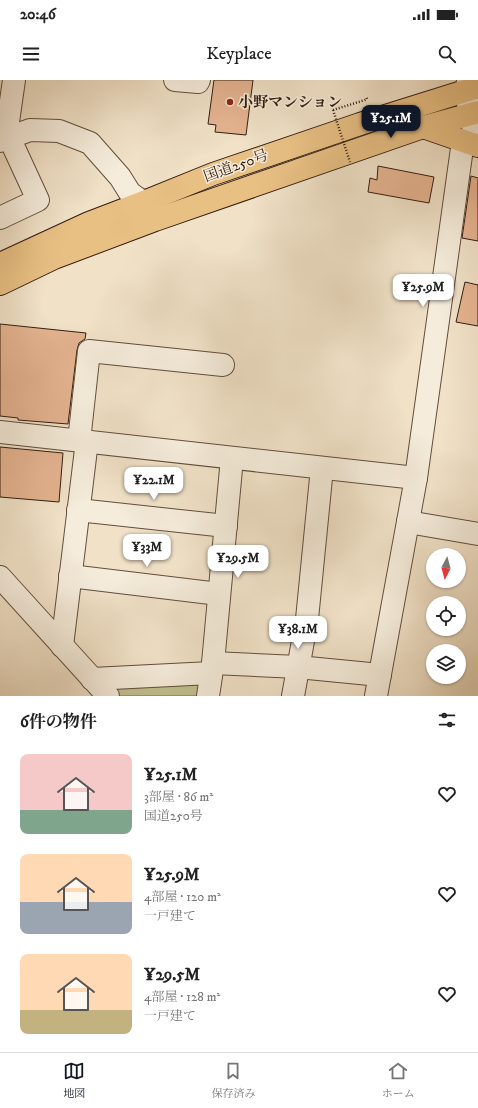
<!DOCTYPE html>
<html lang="ja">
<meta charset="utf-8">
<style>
:root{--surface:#fff;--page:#f6f6f6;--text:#222;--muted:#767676;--line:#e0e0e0;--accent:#111827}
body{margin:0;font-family:"IM FELL DW Pica","Noto Serif JP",serif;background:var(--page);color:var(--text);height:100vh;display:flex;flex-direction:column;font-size:15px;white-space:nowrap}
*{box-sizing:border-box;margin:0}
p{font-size:13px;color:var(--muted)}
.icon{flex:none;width:22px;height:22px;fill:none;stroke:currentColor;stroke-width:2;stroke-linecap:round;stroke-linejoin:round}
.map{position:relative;height:616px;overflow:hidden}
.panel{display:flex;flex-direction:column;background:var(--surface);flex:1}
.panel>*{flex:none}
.needle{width:26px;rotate:186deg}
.tools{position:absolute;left:426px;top:468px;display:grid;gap:8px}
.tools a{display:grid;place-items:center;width:40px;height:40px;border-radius:50%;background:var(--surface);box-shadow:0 1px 3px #0004;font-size:20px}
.price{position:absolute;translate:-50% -34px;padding:0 9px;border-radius:8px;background:#fff;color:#222;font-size:13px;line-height:26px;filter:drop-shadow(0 1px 2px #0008)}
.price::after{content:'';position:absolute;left:50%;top:24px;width:12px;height:9px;margin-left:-6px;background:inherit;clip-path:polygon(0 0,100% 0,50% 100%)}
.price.active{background:var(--accent);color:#fff}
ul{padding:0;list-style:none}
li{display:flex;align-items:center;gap:12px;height:100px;padding:0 20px}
li span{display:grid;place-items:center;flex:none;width:112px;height:80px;border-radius:8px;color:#555}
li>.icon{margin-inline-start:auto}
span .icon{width:48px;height:48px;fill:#fffc;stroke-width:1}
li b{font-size:17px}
h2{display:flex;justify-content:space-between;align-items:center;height:48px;padding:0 20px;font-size:17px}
.status{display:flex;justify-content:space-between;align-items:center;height:28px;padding:0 20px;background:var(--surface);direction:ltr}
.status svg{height:11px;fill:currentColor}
header{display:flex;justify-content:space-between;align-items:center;height:52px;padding:0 20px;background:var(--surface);font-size:18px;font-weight:600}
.dock{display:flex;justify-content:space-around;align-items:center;height:56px;border-top:1px solid var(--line);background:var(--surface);font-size:11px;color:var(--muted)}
.dock a{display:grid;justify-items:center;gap:2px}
.dock .active{color:var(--accent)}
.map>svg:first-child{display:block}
</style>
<div class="status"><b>20:46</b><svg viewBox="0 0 49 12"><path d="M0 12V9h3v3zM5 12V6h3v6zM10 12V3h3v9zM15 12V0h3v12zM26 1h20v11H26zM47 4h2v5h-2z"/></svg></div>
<header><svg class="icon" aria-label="menu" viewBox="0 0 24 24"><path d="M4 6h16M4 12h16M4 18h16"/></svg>Keyplace<svg class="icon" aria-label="search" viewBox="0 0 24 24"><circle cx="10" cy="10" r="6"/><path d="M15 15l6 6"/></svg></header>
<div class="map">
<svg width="478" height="616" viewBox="0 0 478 616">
<rect width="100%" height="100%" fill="#f0e1c7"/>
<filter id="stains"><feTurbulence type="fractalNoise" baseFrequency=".005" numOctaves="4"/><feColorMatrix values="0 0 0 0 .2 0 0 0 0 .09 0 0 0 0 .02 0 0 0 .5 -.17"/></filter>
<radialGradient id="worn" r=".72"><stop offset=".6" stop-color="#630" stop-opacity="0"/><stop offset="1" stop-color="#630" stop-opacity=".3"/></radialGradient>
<!-- green -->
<path fill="#c2c090" stroke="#7a6e50" d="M116 602 204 605 202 616H118L112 609Z"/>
<!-- building -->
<g fill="#e4b390" stroke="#331d11">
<path d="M214 0H253L246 55 215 52 216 45 208 44Z"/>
<path d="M378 86 434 97 429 123 368 112 370 98 377 100Z"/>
<path d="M471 96 478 98V161L462 158Z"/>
<path d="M465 202 478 205V246L456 242Z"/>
<path d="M0 244 86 253 85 259 79 263 77 270 68 344 18 340V338L0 336Z"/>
<path d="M0 367 63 373 59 422 0 417Z"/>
</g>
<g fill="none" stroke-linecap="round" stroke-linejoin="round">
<defs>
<g id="minor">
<path d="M175 0 198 2 199 0"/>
<path d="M468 0C466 18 469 42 478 57"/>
<path d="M0 61 30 50 59 51 90 63 120 97 130 113 137 118 144 122"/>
<path d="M0 138 38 120 9 57 8 42 14 0"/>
<path d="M0 352 416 398"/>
<path d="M79 361 89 271 223 285"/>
<path d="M78 430 226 446"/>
<path d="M408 442 478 454"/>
<path d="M70 496 219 514"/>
<path d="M0 497 108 616"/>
<path d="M62 566 87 361"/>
<path d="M213 583 298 587 380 595"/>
<path d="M92 599 211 593"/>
<path d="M208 616 213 583 232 378"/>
<path d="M293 616 307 539 322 388"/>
<path d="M376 616 416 398 463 61"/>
</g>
<path id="major" d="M413 44 423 47 478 66"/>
<g id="highway">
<path d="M0 184 89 143 144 122 213 94 360 44 478 7"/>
<path d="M0 204 54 178 155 140 423 47 478 32"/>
</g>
</defs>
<!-- minor casing -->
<use href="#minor" stroke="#624e3e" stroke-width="24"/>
<!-- major casing -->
<use href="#major" stroke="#331d11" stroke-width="24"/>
<!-- highway casing -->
<use href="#highway" stroke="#331d11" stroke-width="24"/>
<!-- path -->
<path stroke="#331d11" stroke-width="2.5" stroke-dasharray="1 2" stroke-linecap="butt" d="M333 30 365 20 367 19 366 16"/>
<!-- minor -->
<use href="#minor" stroke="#f5ecdb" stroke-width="22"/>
<!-- major -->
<use href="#major" stroke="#e8c084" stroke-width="22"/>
<!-- highway -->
<use href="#highway" stroke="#e8c084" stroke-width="22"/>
<!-- path-bridge -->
<path stroke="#331d11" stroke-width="2.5" stroke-dasharray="1 2" stroke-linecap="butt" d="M333 30 350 82"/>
</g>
<!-- markers -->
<circle fill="#8f2418" stroke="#f5ecdb" stroke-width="1.5" cx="230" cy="22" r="4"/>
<g text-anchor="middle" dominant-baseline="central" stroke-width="3" stroke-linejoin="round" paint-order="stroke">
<!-- poi labels -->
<g font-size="15" font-weight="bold" fill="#331d11" stroke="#f5ecdb" text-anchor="start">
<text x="238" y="22">小野マンション</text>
</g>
<!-- street labels -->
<g font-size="15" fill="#331d11" stroke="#f5ecdb">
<text transform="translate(236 86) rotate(-20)">国道250号</text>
</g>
</g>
<rect width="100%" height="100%" filter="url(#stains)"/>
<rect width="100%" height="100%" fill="url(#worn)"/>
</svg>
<div class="tools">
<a><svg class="needle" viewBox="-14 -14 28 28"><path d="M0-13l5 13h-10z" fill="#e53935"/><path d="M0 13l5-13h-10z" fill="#767676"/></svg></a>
<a><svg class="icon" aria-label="locate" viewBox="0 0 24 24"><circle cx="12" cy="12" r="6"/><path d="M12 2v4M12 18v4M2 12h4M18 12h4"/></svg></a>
<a><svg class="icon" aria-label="layers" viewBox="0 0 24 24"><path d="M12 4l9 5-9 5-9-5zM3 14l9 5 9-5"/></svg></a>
</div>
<b class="price active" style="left:391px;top:59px">¥25.1M</b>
<b class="price" style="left:423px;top:228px">¥25.9M</b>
<b class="price" style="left:154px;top:421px">¥22.1M</b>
<b class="price" style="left:147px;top:488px">¥33M</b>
<b class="price" style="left:238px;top:499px">¥29.5M</b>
<b class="price" style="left:298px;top:570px">¥38.1M</b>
</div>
<section class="panel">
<h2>6件の物件<svg class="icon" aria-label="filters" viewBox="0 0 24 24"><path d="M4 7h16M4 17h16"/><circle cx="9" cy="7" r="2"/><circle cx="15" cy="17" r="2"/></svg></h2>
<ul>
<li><span style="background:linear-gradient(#f6c9c9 70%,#7fa58c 0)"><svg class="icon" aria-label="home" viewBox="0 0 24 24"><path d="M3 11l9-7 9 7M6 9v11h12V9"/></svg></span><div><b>¥25.1M</b><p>3部屋 · 86 m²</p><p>国道250号</p></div><svg class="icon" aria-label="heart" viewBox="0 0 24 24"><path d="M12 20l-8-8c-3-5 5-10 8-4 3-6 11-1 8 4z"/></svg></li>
<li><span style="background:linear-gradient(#ffd9b3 60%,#9aa5b1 0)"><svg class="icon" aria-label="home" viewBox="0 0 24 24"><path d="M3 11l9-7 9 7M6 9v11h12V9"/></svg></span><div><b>¥25.9M</b><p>4部屋 · 120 m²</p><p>一戸建て</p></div><svg class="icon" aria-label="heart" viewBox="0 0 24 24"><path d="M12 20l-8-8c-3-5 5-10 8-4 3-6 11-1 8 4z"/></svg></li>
<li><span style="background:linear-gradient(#ffd9b3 70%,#c2b280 0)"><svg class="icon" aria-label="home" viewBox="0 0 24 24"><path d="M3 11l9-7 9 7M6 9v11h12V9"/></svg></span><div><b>¥29.5M</b><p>4部屋 · 128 m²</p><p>一戸建て</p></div><svg class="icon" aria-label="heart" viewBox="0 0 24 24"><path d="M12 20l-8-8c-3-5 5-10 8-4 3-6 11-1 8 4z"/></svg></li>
</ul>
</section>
<nav class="dock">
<a class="active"><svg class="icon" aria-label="map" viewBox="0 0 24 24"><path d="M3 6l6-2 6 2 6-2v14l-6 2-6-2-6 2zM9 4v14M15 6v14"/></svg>地図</a>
<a><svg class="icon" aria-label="saved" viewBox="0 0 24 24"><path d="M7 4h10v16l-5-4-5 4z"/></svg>保存済み</a>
<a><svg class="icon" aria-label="home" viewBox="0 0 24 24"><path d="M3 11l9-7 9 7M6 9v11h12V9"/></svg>ホーム</a>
</nav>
